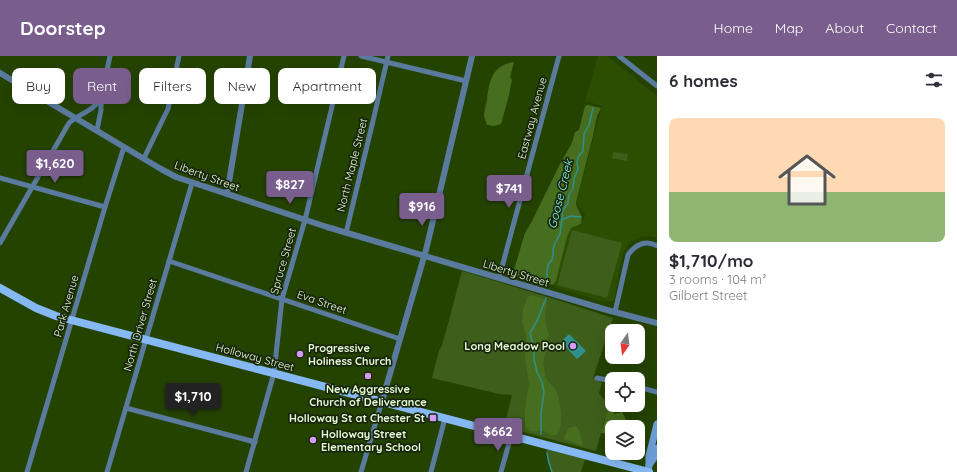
<!DOCTYPE html>
<meta charset="utf-8">
<style>
:root{--surface:#fff;--page:#f2f2f3;--text:#2b2b33;--muted:#7c7c81;--accent:#785d8d}
body{margin:0;font-family:Quicksand,sans-serif;background:var(--page);color:var(--text);height:100vh;display:flex;flex-direction:column;font-size:15px;white-space:nowrap}
*{box-sizing:border-box;margin:0}
p{font-size:13px;color:var(--muted)}
.icon{flex:none;width:22px;height:22px;fill:none;stroke:currentColor;stroke-width:2;stroke-linecap:round;stroke-linejoin:round}
.map{position:relative;flex:1;overflow:hidden}
.details{display:flex;flex-direction:column;background:var(--surface);width:300px}
.details>*{flex:none}
.hud{position:absolute;left:12px;top:12px;width:380px;height:36px;display:flex;gap:8px}
.needle{width:26px;rotate:194deg}
.controls{position:absolute;left:605px;top:268px;display:grid;gap:8px}
.controls a{display:grid;place-items:center;width:40px;height:40px;border-radius:8px;background:var(--surface);box-shadow:0 4px 16px #0002;font-size:20px}
.price{position:absolute;translate:-50% -34px;padding:0 9px;border-radius:4px;background:var(--accent);color:#fff;font-size:13px;line-height:26px;filter:drop-shadow(0 1px 2px #0008)}
.price::after{content:'';position:absolute;left:50%;top:24px;width:12px;height:9px;margin-left:-6px;background:inherit;clip-path:polygon(0 0,100% 0,50% 100%)}
.price.current{background:#222;color:#fff}
ul{padding:0;list-style:none}
li{display:grid;align-content:center;gap:8px;height:212px;padding:0 12px}
li span{display:grid;place-items:center;height:124px;border-radius:8px;color:#555}
li>.icon{margin-inline-start:auto}
span .icon{width:72px;height:72px;fill:#fffc;stroke-width:1}
li b{font-size:17px}
h2{display:flex;justify-content:space-between;align-items:center;height:48px;padding:0 12px;font-size:17px}
.tag{padding:0 14px;border-radius:8px;background:var(--surface);box-shadow:0 4px 16px #0002;font-size:14px;line-height:36px}
.tag.current{background:var(--accent);color:#fff}
header{display:flex;align-items:center;gap:24px;box-sizing:border-box;height:56px;padding:0 20px;background:var(--accent);color:#fff}
header strong{font-size:19px}
nav{display:flex;gap:22px;margin-inline-start:auto;font-size:14px}
main{display:flex;flex:1;min-height:0}
.map>svg:first-child{display:block}
</style>
<header>
<strong>Doorstep</strong>
<nav><a>Home</a><a>Map</a><a>About</a><a>Contact</a></nav>
</header>
<main>
<div class="map">
<svg width="657" height="416" viewBox="0 0 657 416">
<rect width="100%" height="100%" fill="#254300"/>
<!-- built -->
<path fill="#2c4e00" d="M598 0H607L657 40V183L654 181 644 180 636 183 629 187 625 193 622 199 614 245 604 246 554 231 569 173 577 170 581 171 585 158 576 147 602 50 585 45Z"/>
<!-- green -->
<g fill="#3e5f1b">
<path d="M613 96 628 98 627 105 612 102Z"/>
<path d="M572 174 622 187 607 242 557 229Z"/>
<path d="M462 215 554 243 613 262 593 322 602 327 599 337 623 369 605 362 596 395 504 371 512 339 499 338 432 322 436 306 439 295 442 289 448 268Z"/>
<path d="M546 393 585 403 581 416H552L549 407Z"/>
</g>
<!-- forest -->
<g fill="#476e1e">
<path d="M514 6 510 21 512 24 508 43 501 68 494 70 487 69C486 66 485 63 484 60 484 55 486 49 487 44 489 26 492 9 514 6Z"/>
<path d="M588 49 601 52 597 60 592 84 576 146C576 155 584 157 581 168L571 172 567 181 556 225 553 229 518 220 513 217 525 177 532 165 560 108 572 87 575 76 579 74 585 50Z"/>
<path d="M531 239 542 242 547 245C545 259 544 265 549 278 546 285 547 287 546 293 546 296 545 299 544 302 543 307 544 313 545 317 546 327 553 328 556 335 560 341 565 376 556 379 551 381 546 375 542 374 540 374 538 375 536 375 532 376 528 374 525 371V355L527 338 529 328 525 301 526 278 522 266 523 253 527 242Z"/>
<path d="M608 354 615 358 622 356 630 371H612V380L609 378 601 377Z"/>
<path d="M576 370 579 374 583 390 564 383 565 379 569 372Z"/>
</g>
<!-- water -->
<path fill="#30908d" d="M569 278 586 295 577 303 561 286Z"/>
<g fill="none" stroke-linecap="round" stroke-linejoin="round">
<!-- stream -->
<g stroke="#30908d" stroke-width="1.5">
<path d="M562 164 570 160 581 161"/>
<path d="M547 229V214L549 207 552 204 553 199V193L555 187 560 178 563 154 568 147 569 139 573 132 574 123 578 113 577 107 578 101 583 95 584 78 589 69 593 52"/>
<path d="M541 378V357L544 336 542 326 537 316 534 303V293L530 277 537 265 546 242"/>
<path d="M547 397 549 407 552 416"/>
</g>
<!-- minor -->
<g stroke="#5b7b9e" stroke-width="5">
<path d="M361 0 466 25"/>
<path d="M619 0 657 30"/>
<path d="M97 74 101 54V42L110 0"/>
<path d="M144 102 164 61 168 53 179 0"/>
<path d="M0 122 105 151"/>
<path d="M346 177 373 65 388 0"/>
<path d="M0 187 69 67C79 58 95 54 101 42"/>
<path d="M169 205 400 283"/>
<path d="M499 222 559 0"/>
<path d="M615 256 628 199C635 189 646 183 657 190"/>
<path d="M597 322 612 325"/>
<path d="M638 331 657 336"/>
<path d="M126 352 255 386"/>
<path d="M27 416 105 151 124 91"/>
<path d="M107 416 192 127"/>
<path d="M246 416 274 317 282 243 305 164 344 0"/>
<path d="M361 416 382 345"/>
<path d="M431 416 445 362"/>
<path d="M501 416 511 380"/>
</g>
<!-- tertiary -->
<g stroke="#5b7b9e" stroke-width="6">
<path d="M0 17 161 113 176 121 327 171 607 254 657 267"/>
<path d="M227 138 250 0"/>
<path d="M382 345 426 194 472 0"/>
</g>
<!-- secondary -->
<g stroke="#6c9ed7" stroke-width="7">
<path d="M649 409 654 402 657 392"/>
<path d="M647 416 649 410V400L657 368"/>
</g>
<!-- primary -->
<path stroke="#86b9f3" stroke-width="8" d="M0 232 36 252 56 260 649 416"/>
</g>
<!-- markers -->
<g fill="#d69bfa" stroke="#17250b" stroke-width="1.5">
<circle cx="573" cy="290" r="4"/>
<circle cx="300" cy="298" r="4"/>
<circle cx="368" cy="320" r="4"/>
<rect x="429" y="358" width="8" height="8" rx="2"/>
<circle cx="313" cy="384" r="4"/>
</g>
<g text-anchor="middle" dominant-baseline="central" stroke-width="3.5" stroke-linejoin="round" paint-order="stroke">
<!-- street labels -->
<g font-size="11" fill="#e6fad8" stroke="#17250b">
<text transform="translate(532 62) rotate(-75)">Eastway Avenue</text>
<text transform="translate(352 109) rotate(-76)">North Maple Street</text>
<text transform="translate(207 120) rotate(20)">Liberty Street</text>
<text transform="translate(283 205) rotate(-74)">Spruce Street</text>
<text transform="translate(516 217) rotate(17)">Liberty Street</text>
<text transform="translate(322 246) rotate(19)">Eva Street</text>
<text transform="translate(66 250) rotate(-74)">Park Avenue</text>
<text transform="translate(140 269) rotate(-74)">North Driver Street</text>
<text transform="translate(255 301) rotate(15)">Holloway Street</text>
</g>
<!-- poi labels -->
<g font-size="11" font-weight="bold" fill="#e6fad8" stroke="#17250b" text-anchor="end">
<text x="565" y="290">Long Meadow Pool</text>
<text x="308" y="292" text-anchor="start">Progressive<tspan x="308" dy="13">Holiness Church</tspan></text>
<text x="368" y="333" text-anchor="middle">New Aggressive<tspan x="368" dy="13">Church of Deliverance</tspan></text>
<text x="425" y="362">Holloway St at Chester St</text>
<text x="321" y="378" text-anchor="start">Holloway Street<tspan x="321" dy="13">Elementary School</tspan></text>
</g>
<!-- water labels -->
<g font-size="12" font-style="italic" fill="#85f9f4" stroke="#17250b">
<text transform="translate(560 138) rotate(-76)">Goose Creek</text>
</g>
</g>
</svg>
<div class="controls">
<a><svg class="needle" viewBox="-14 -14 28 28"><path d="M0-13l5 13h-10z" fill="#e53935"/><path d="M0 13l5-13h-10z" fill="#7c7c81"/></svg></a>
<a><svg class="icon" aria-label="locate" viewBox="0 0 24 24"><circle cx="12" cy="12" r="6"/><path d="M12 2v4M12 18v4M2 12h4M18 12h4"/></svg></a>
<a><svg class="icon" aria-label="layers" viewBox="0 0 24 24"><path d="M12 4l9 5-9 5-9-5zM3 14l9 5 9-5"/></svg></a>
</div>
<b class="price" style="left:55px;top:128px">$1,620</b>
<b class="price" style="left:290px;top:149px">$827</b>
<b class="price" style="left:509px;top:153px">$741</b>
<b class="price" style="left:422px;top:171px">$916</b>
<b class="price current" style="left:193px;top:361px">$1,710</b>
<b class="price" style="left:498px;top:396px">$662</b>
<div class="hud">
<a class="tag">Buy</a>
<a class="tag current">Rent</a>
<a class="tag">Filters</a>
<a class="tag">New</a>
<a class="tag">Apartment</a>
</div>
</div>
<section class="details">
<h2>6 homes<svg class="icon" aria-label="filters" viewBox="0 0 24 24"><path d="M4 7h16M4 17h16"/><circle cx="9" cy="7" r="2"/><circle cx="15" cy="17" r="2"/></svg></h2>
<ul>
<li><span style="background:linear-gradient(#ffd9b3 60%,#8fb573 0)"><svg class="icon" aria-label="home" viewBox="0 0 24 24"><path d="M3 11l9-7 9 7M6 9v11h12V9"/></svg></span><div><b>$1,710/mo</b><p>3 rooms · 104 m²</p><p>Gilbert Street</p></div></li>
</ul>
</section>
</main>
